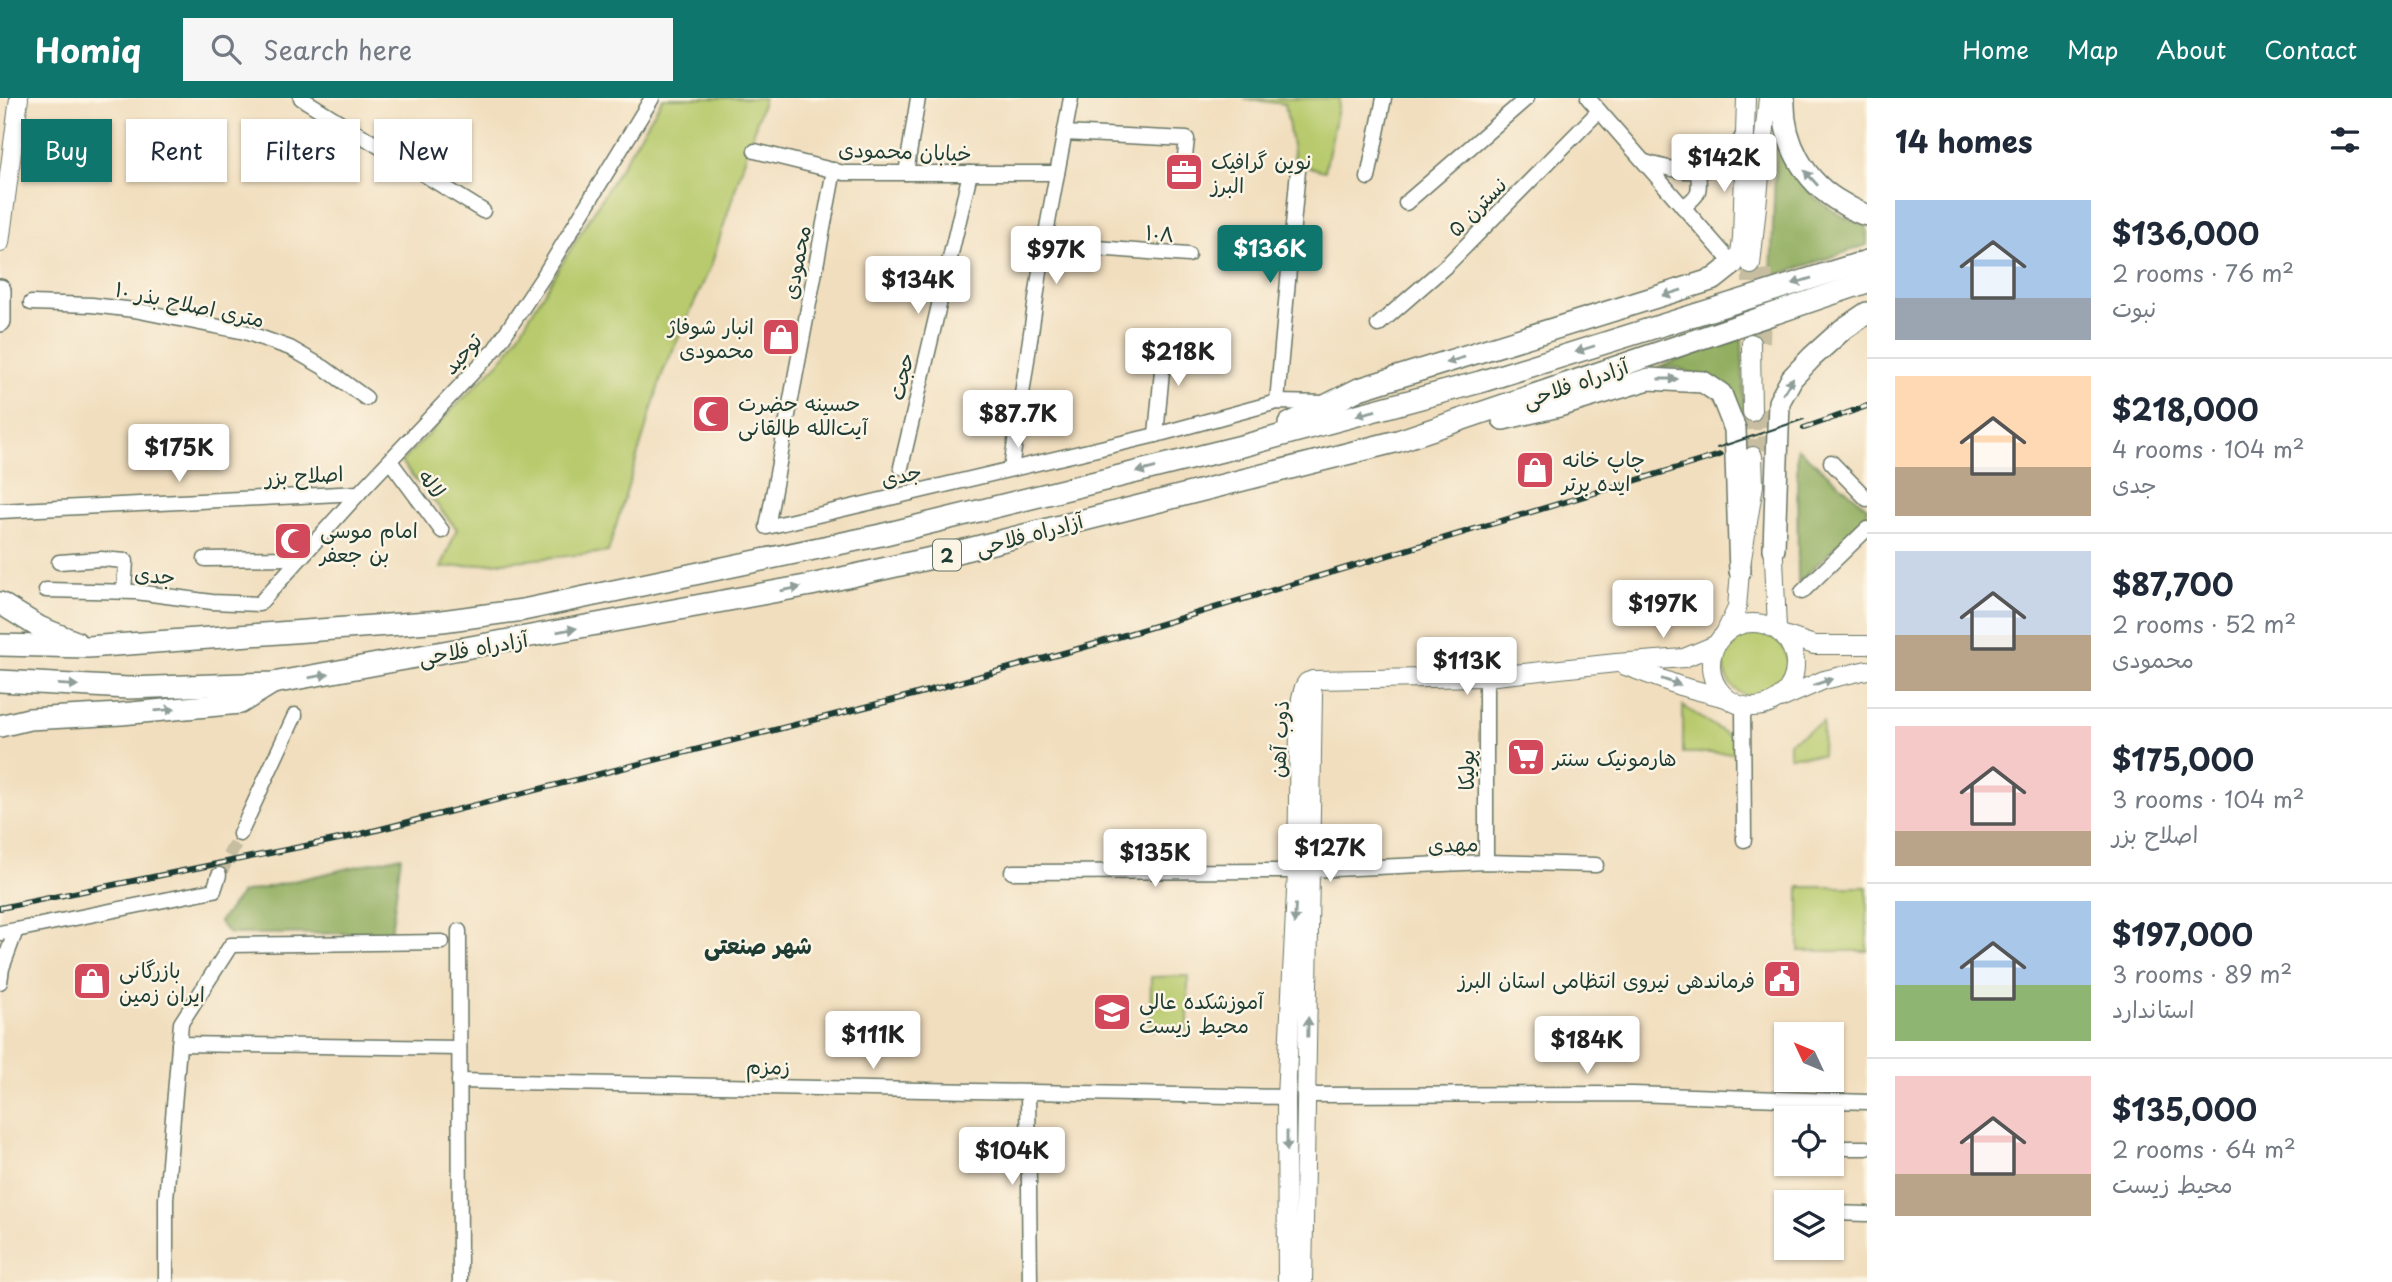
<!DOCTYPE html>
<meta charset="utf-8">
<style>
:root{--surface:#fff;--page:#f6f6f7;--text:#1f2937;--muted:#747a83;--line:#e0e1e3;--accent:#0f766e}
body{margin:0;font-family:"Playpen Sans","Playpen Sans Arabic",sans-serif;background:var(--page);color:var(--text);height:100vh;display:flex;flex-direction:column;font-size:26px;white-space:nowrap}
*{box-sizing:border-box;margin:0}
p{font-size:23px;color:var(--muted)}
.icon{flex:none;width:38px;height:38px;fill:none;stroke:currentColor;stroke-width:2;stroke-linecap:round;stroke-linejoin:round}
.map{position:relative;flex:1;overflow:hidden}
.panel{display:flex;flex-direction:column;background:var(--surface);width:525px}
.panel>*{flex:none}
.hud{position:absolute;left:21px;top:21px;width:665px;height:63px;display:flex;gap:14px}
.needle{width:46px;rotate:314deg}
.tools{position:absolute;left:1774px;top:924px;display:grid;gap:14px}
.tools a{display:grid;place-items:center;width:70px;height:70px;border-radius:0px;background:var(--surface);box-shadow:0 2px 5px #0004;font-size:35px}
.price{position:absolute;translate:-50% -60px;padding:0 16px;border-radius:7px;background:#fff;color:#222;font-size:23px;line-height:46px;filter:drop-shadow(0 2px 4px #0008)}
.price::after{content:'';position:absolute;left:50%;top:42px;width:21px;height:16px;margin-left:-10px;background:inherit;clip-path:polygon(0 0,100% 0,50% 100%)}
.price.current{background:var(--accent);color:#fff}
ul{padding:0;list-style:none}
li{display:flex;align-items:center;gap:21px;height:175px;padding:0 28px}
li+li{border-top:2px solid var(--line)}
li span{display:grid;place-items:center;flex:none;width:196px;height:140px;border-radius:0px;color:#555}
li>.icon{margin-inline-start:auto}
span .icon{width:84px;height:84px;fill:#fffc;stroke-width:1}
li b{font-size:30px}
h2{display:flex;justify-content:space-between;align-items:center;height:84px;padding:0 28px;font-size:30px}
.pill{padding:0 24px;border-radius:0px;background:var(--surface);box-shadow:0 2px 5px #0004;font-size:24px;line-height:63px}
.pill.current{background:var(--accent);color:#fff}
header{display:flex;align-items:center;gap:42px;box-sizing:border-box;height:98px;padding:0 35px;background:var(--accent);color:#fff}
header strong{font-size:33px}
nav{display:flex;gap:38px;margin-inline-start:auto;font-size:24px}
.search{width:490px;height:63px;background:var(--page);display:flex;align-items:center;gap:18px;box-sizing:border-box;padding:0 24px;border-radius:0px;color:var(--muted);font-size:26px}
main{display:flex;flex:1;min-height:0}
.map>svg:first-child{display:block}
</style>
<header>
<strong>Homiq</strong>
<div class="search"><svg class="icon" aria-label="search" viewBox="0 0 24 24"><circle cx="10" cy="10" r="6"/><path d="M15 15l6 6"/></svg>Search here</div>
<nav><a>Home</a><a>Map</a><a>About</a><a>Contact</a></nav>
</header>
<main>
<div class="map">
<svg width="1867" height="1184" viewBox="0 0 1867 1184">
<rect width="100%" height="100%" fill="#fcf5e5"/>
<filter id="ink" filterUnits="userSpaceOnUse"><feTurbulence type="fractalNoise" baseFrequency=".0143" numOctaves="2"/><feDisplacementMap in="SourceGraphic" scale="14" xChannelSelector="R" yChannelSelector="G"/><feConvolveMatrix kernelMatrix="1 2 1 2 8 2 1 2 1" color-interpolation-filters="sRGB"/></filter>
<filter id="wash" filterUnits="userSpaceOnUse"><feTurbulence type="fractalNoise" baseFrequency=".00686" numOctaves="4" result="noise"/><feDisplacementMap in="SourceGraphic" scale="28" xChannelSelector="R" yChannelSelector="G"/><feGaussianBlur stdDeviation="1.57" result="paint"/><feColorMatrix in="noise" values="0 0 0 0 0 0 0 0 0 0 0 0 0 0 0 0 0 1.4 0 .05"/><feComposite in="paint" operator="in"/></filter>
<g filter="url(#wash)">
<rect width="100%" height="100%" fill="#f1debe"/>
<!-- green -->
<g fill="#b8ca6d" stroke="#6c8450" stroke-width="2">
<path d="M663 0H764L711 168 663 274 608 454 441 470 457 431 401 364 506 257Z"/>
<path d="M1340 0 1325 73 1295 66 1285 6 1244 1Z"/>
<circle cx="1756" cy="567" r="32"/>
<path d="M1683 608 1734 641 1735 655H1683Z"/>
<path d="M1823 624 1822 657 1789 658V644Z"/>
<rect x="1799" y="789" width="68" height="64"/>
<path d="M1188 878V932H1150L1151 879Z"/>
</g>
<!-- forest -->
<g fill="#92ae60" stroke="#58764a" stroke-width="2">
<path d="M1777 24C1786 44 1792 68 1803 86 1817 106 1844 121 1867 128V147L1771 179Z"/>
<path d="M1742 240 1744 322 1738 321 1691 275 1678 270 1658 269Z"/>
<path d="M1797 350 1867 409V418L1798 485Z"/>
<path d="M401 758 391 835 229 836 219 824 242 795Z"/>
</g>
</g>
<g filter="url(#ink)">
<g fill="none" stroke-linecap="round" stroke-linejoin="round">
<!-- minor-tunnel -->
<path stroke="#c7bea2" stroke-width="14" stroke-dasharray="14 7" stroke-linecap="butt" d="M219 777 240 736"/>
<!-- major-tunnel -->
<g stroke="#c7bea2" stroke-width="18" stroke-dasharray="18 9" stroke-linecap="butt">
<path d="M1751 167V209"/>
<path d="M1761 244 1764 167"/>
<path d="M1764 311 1768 352"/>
<path d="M1752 314 1753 358"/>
</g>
<defs>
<g id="minor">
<path d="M301 0 483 113"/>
<path d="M1588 0 1733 166"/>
<path d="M1064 35 1187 41 1184 67"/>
<path d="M755 53 844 75H1057"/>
<path d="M1645 64C1672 72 1708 82 1730 59 1736 53 1740 42 1744 35"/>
<path d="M834 72 767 429 1156 337 1277 304 1325 305"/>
<path d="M906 75 918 0"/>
<path d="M1368 80 1384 0"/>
<path d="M1406 105 1527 0"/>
<path d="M1683 109C1700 97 1700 94 1698 74"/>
<path d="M1044 146 1188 157"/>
<path d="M31 205 92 207 134 212 245 234 290 250 323 269 366 300"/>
<path d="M1378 227 1447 167 1599 13"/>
<path d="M1277 304 1298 72"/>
<path d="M1156 337 1165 240"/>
<path d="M390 363 442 433"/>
<path d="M1831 364 1867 401"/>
<path d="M901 369 970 75"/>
<path d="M1011 371 1044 146 1071 0"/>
<path d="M0 413 359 395"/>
<path d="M205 461 299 460"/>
<path d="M59 464 101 461 126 463 124 493"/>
<path d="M46 492 136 494 212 504 259 506 359 395 495 251 543 179 652 0"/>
<path d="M1802 494 1867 431"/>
<path d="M1743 608 1744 742"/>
<path d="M240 736 295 617"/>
<path d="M1486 764V579"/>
<path d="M1311 772 1486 764 1596 767"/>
<path d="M1012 774 1297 773"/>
<path d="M16 832 214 792 219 777"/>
<path d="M459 833 460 1184"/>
<path d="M0 835 16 832 2 870 0 884"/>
<path d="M179 946 459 950"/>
<path d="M459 983 1286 999"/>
<path d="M1028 994 1030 1184"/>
<path d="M1305 997 1633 996 1867 1004"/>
<path d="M1832 1050H1867"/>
<path d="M1832 1115 1867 1116"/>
<path d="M166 1184V1101L181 925 231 847 442 844"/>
</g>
<g id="major">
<path d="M0 145 19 0"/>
<path d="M1733 166 1740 155 1742 141 1746 0"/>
<path d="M1751 167 1768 0"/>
<path d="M1751 245 1752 314"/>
<path d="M1773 437 1777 531"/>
<circle cx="1753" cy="567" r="42"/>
<path d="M1725 535 1737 510 1740 473 1754 387 1753 358"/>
<path d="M1784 537 1814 547H1867"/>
<path d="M1623 567 1680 588 1726 600"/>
<path d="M1313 582 1486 579 1616 565 1684 560 1715 547"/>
<path d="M1780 601 1824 582 1867 572"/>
<path d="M1287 1184 1286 999 1297 773 1299 629 1301 600 1304 589 1307 584 1313 582"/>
<path d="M1303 1184 1313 596"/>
</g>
<g id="highway">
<path d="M1784 0C1782 43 1804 84 1842 105 1850 110 1858 115 1867 117"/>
<path d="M0 192V223"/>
<path d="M1503 321 1559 308 1649 281 1703 284 1721 296 1735 331 1740 473"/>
<path d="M1289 326 1359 291 1695 187 1714 181 1733 166"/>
<path d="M1774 451 1779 304 1792 280 1812 259 1842 232 1867 215"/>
<path d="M0 505 39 529 76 544"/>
<path d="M0 547 88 549 442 523 523 512 881 437 1246 347 1480 284 1867 163"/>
<path d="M0 583 128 590 273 585 811 487 945 457 1398 343 1867 184"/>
<path d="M0 628 29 621 121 616 240 605 271 586"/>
</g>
</defs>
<!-- minor casing -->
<use href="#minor" stroke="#687564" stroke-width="17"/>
<!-- major casing -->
<use href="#major" stroke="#687564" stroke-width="20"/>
<!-- highway casing -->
<use href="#highway" stroke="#687564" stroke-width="24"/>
<!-- minor -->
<use href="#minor" stroke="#fff" stroke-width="14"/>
<!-- major -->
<use href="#major" stroke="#fff" stroke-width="18"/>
<!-- highway -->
<use href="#highway" stroke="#fff" stroke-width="21"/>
<!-- tram -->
<path stroke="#1f3d34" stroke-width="2" d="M1717 350 1804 321"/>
<defs>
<g id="rail">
<path d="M1804 330 1867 308"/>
<path d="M0 810 349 739 913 597 1085 549 1720 357"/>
</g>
</defs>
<!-- rail casing -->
<use href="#rail" stroke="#1f3d34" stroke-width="6"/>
<!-- rail -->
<use href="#rail" stroke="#fcf5e5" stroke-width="3.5" stroke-dasharray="10" stroke-linecap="butt"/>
</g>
<!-- one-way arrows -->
<defs><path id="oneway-solid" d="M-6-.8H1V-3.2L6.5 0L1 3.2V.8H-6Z" transform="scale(1.75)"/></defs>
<g fill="#8f9e9a">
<use href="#oneway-solid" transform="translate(1811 80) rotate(-132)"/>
<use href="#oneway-solid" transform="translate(1802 183) rotate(163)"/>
<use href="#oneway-solid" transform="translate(1672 195) rotate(163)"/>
<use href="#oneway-solid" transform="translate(1585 251) rotate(162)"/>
<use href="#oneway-solid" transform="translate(1455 262) rotate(163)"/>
<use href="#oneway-solid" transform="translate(1668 281)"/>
<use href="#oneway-solid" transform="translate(1788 288) rotate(-58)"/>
<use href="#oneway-solid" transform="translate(1366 315) rotate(165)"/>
<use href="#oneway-solid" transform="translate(1146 372) rotate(166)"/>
<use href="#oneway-solid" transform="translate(791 491) rotate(-10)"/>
<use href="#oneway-solid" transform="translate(567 532) rotate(-10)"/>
<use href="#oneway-solid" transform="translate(319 578) rotate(-10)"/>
<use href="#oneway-solid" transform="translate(1671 584) rotate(19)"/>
<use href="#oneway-solid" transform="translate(1823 584) rotate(-19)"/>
<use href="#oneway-solid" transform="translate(68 587) rotate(3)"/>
<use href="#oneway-solid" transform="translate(165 612) rotate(-5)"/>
<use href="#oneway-solid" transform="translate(1295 816) rotate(93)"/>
<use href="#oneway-solid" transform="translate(1308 929) rotate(-89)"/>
<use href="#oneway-solid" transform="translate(1287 1043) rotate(90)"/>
</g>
</g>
<!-- icons -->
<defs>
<symbol id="office-square" viewBox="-11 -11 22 22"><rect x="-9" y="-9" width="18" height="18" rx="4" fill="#d1495b" stroke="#fcf5e5"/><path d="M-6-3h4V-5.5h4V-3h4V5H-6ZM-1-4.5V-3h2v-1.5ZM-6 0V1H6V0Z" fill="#fff"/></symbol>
<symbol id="shop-square" viewBox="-11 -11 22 22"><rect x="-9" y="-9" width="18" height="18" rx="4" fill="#d1495b" stroke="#fcf5e5"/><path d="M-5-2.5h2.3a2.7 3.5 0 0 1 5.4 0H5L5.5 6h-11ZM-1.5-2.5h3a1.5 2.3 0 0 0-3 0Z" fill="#fff"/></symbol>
<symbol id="mosque-square" viewBox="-11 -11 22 22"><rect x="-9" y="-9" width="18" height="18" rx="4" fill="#d1495b" stroke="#fcf5e5"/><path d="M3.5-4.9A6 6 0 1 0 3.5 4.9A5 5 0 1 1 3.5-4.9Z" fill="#fff"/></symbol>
<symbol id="supermarket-square" viewBox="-11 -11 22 22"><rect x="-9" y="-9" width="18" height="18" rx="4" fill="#d1495b" stroke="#fcf5e5"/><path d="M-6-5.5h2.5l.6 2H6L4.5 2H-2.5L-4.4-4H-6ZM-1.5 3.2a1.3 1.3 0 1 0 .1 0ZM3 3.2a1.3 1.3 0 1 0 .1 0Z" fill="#fff"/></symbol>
<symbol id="civic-square" viewBox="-11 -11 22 22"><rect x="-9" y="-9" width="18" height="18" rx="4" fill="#d1495b" stroke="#fcf5e5"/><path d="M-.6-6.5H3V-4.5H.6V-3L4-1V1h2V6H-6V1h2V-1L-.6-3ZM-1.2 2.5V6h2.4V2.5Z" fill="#fff"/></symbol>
<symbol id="university-square" viewBox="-11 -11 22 22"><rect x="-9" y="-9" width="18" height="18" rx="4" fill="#d1495b" stroke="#fcf5e5"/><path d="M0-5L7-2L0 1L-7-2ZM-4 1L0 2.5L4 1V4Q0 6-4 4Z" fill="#fff"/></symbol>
</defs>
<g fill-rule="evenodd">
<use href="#office-square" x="1162" y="52" width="44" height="44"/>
<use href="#shop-square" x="759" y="217" width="44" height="44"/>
<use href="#mosque-square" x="689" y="294" width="44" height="44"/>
<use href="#shop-square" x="1513" y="350" width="44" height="44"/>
<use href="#mosque-square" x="271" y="421" width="44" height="44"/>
<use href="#supermarket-square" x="1504" y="637" width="44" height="44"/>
<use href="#civic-square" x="1760" y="859" width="44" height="44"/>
<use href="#shop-square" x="70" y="861" width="44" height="44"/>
<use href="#university-square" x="1090" y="892" width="44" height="44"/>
</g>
<g text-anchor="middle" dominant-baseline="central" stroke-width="5" stroke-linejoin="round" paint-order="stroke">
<!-- shield labels -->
<rect fill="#fcf5e5" stroke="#617469" stroke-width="2" x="933" y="441.5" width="28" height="31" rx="5"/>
<g font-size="19" font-weight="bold" fill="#1f3d34">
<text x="947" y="457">2</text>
</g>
<!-- street labels -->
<g font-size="21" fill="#1f3d34" stroke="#fcf5e5">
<text transform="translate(905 52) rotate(2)">خیابان محمودی</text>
<text transform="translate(1476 108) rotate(-45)">نسترن ۵</text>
<text transform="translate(1160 134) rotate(5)">۱۰۸</text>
<text transform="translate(795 164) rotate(-79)">محمودی</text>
<text transform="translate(190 205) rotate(12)">۱۰ متری اصلاح بذر</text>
<text transform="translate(461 255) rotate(-48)">توحید</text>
<text transform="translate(900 278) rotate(-77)">حجت</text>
<text transform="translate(1575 284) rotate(-19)">آزادراه فلاحی</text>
<text transform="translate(304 376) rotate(-3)">اصلاح بزر</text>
<text transform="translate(901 376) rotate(-13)">جدی</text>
<text transform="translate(433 385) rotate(53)">لاله</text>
<text transform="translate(1029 435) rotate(-15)">آزادراه فلاحی</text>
<text transform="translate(155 476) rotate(6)">جدی</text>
<text transform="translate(473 549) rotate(-10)">آزادراه فلاحی</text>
<text transform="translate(1278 641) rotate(-87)">ذوب آهن</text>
<text transform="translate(1465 672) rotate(-90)">پولیکا</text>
<text transform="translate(1453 745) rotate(-2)">مهدی</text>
<text transform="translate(768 967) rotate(1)">زمزم</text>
</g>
<!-- poi labels -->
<g font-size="21" fill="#1f3d34" stroke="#fcf5e5" text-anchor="start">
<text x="1211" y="62">نوین گرافیک<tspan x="1211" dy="24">البرز</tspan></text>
<text x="754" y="227" text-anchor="end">انبار شوفاژ<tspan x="754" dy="24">محمودی</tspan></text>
<text x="738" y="304">حسینه حضرت<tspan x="738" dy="24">آیت‌الله طالقانی</tspan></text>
<text x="1562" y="360">چاپ خانه<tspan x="1562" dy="24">ایده برتر</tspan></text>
<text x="320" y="431">امام موسی<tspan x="320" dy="24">بن جعفر</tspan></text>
<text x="1553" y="659">هارمونیک سنتر</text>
<text x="119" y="871">بازرگانی<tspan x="119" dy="24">ایران زمین</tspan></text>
<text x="1755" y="881" text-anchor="end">فرماندهی نیروی انتظامی استان البرز</text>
<text x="1139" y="902">آموزشکده عالی<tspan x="1139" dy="24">محیط زیست</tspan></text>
</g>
<!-- neighbourhood labels -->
<g font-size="23" font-weight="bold" fill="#1f3d34" stroke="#fcf5e5">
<text x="758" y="846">شهر صنعتی</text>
</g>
</g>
</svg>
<div class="tools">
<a><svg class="needle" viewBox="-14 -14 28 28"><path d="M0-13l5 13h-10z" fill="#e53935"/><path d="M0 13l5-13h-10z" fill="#747a83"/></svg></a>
<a><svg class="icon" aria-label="locate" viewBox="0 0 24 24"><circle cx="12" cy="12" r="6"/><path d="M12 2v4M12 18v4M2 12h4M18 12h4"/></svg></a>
<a><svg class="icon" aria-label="layers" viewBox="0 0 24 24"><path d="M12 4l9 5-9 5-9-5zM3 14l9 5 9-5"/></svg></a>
</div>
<b class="price" style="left:1724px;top:96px">$142K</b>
<b class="price current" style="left:1270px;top:187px">$136K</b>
<b class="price" style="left:1056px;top:188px">$97K</b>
<b class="price" style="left:918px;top:218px">$134K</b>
<b class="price" style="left:1178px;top:290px">$218K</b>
<b class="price" style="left:1018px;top:352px">$87.7K</b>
<b class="price" style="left:179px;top:386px">$175K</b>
<b class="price" style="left:1663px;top:542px">$197K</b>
<b class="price" style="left:1467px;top:599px">$113K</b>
<b class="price" style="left:1330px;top:786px">$127K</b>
<b class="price" style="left:1155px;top:791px">$135K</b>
<b class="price" style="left:873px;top:973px">$111K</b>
<b class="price" style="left:1587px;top:978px">$184K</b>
<b class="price" style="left:1012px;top:1089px">$104K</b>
<div class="hud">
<a class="pill current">Buy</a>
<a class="pill">Rent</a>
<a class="pill">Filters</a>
<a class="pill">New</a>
</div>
</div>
<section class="panel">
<h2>14 homes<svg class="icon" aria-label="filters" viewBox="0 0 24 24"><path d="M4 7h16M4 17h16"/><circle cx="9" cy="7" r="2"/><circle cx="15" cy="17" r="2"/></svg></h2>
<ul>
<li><span style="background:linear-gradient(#a9c7e8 70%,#9aa5b1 0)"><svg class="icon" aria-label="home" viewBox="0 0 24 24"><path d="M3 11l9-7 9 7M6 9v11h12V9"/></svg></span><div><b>$136,000</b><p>2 rooms · 76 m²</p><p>نبوت</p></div></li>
<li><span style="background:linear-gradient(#ffd9b3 65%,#b9a48a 0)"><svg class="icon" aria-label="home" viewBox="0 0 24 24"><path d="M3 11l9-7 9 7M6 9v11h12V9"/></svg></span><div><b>$218,000</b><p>4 rooms · 104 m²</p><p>جدی</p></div></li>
<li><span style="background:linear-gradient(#c9d6e8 60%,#b9a48a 0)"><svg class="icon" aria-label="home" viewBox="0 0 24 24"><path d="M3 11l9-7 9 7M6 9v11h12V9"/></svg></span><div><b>$87,700</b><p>2 rooms · 52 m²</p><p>محمودی</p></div></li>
<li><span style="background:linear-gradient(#f6c9c9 75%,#b9a48a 0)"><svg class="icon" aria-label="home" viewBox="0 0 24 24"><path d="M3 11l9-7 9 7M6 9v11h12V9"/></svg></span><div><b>$175,000</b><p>3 rooms · 104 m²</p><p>اصلاح بزر</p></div></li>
<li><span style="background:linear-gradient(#a9c7e8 60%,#8fb573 0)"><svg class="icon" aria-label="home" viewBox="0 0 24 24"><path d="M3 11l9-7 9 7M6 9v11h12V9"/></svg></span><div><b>$197,000</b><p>3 rooms · 89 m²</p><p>استاندارد</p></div></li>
<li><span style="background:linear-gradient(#f6c9c9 70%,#b9a48a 0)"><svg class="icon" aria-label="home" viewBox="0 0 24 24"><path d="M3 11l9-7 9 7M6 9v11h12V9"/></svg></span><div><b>$135,000</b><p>2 rooms · 64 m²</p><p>محیط زیست</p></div></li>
</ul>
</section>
</main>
